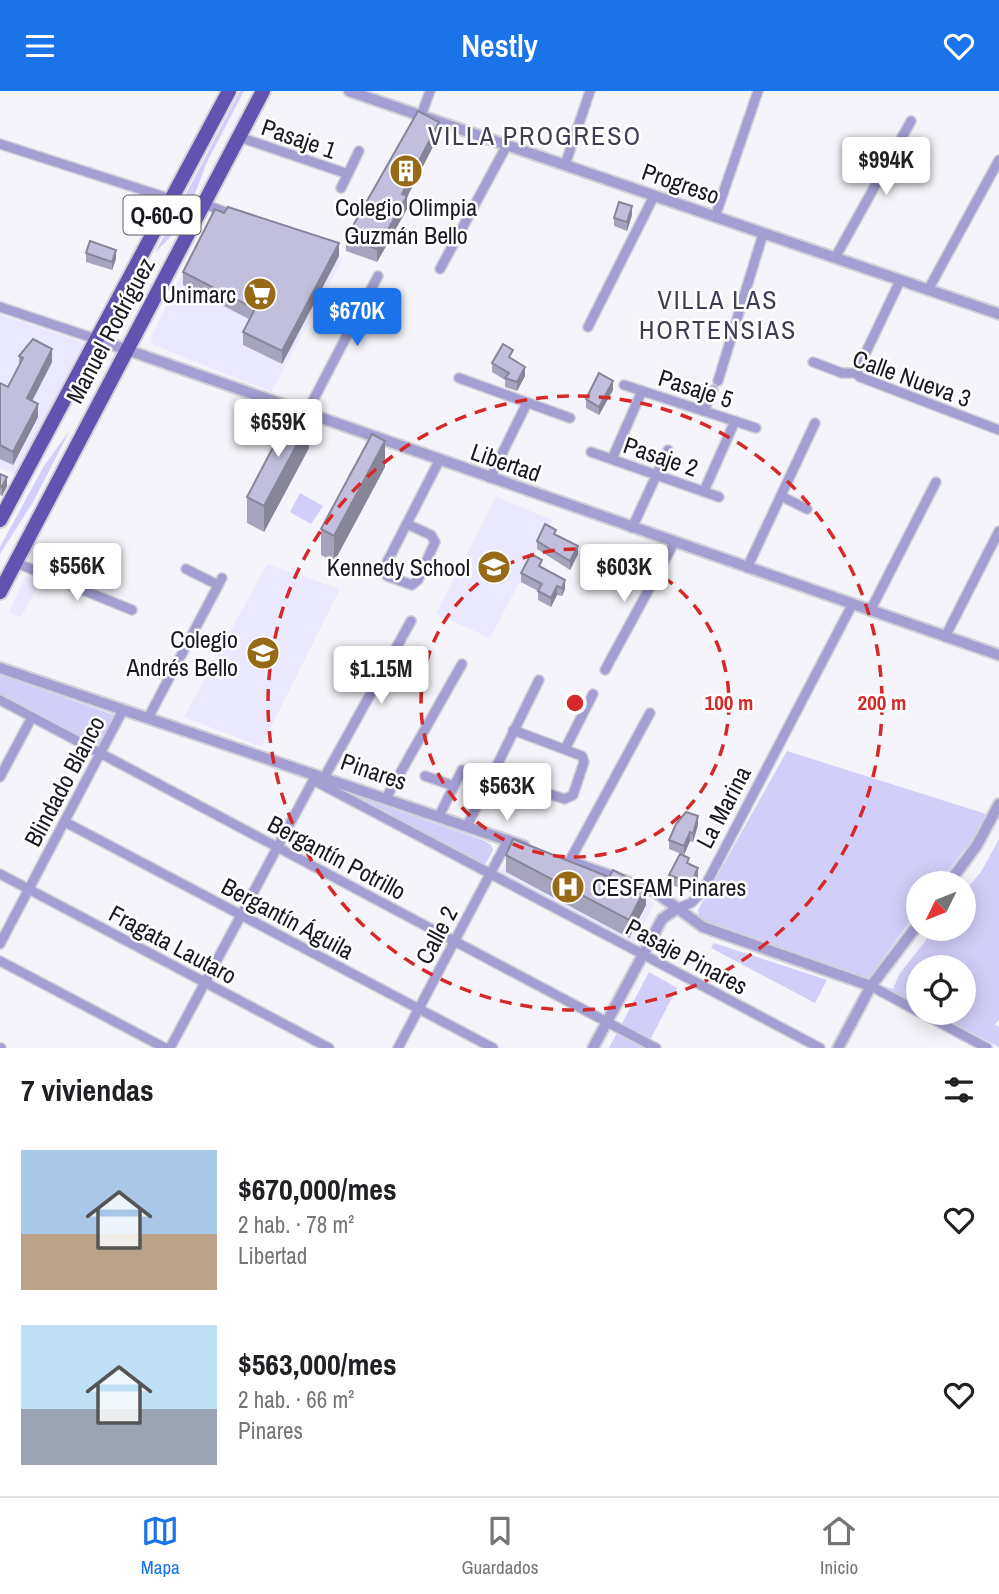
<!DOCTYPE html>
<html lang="es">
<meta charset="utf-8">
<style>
:root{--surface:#fff;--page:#f6f6f6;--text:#202124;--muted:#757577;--line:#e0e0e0;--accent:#1a73e8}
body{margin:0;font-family:"Archivo Narrow",sans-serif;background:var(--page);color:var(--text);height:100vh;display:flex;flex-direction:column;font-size:26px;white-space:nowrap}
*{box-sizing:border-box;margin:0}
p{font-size:23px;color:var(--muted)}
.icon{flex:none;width:38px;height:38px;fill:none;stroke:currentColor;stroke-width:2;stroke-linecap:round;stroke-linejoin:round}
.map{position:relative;height:957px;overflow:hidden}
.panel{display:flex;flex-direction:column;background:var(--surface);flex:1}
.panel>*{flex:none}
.needle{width:46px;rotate:227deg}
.tools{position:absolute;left:906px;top:780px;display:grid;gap:14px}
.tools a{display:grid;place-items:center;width:70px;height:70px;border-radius:50%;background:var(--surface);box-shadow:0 4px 18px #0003;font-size:35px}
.price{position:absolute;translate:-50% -60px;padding:0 16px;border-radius:7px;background:#fff;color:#222;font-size:23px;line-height:46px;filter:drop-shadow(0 2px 4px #0008)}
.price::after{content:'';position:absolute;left:50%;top:42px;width:21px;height:16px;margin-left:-10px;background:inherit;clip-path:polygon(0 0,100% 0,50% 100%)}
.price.current{background:var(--accent);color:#fff}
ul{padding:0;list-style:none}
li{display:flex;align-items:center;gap:21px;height:175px;padding:0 21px}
li span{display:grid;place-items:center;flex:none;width:196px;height:140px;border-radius:0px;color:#555}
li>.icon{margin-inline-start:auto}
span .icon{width:84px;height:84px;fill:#fffc;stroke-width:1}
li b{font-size:30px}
h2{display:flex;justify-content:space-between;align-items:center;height:84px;padding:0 21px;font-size:30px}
header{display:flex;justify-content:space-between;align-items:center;height:91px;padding:0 21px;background:var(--accent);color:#fff;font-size:32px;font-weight:600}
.tabs{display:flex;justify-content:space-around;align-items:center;height:98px;border-top:2px solid var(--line);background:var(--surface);font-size:19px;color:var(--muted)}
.tabs a{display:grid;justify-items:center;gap:4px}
.tabs .current{color:var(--accent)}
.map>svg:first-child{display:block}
</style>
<header><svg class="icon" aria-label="menu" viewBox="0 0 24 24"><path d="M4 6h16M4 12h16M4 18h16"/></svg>Nestly<svg class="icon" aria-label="heart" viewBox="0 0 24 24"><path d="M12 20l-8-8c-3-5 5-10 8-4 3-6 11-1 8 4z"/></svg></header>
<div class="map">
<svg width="999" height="957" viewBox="0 0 999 957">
<rect width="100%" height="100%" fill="#f5f4fa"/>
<!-- built -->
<g fill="#eae9ff">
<path d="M212 122 343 167 271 301 152 253 151 246Z"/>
<path d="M0 223 80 250 83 255 17 383 0 378Z"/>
<path d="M496 406 552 429 490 547 436 523Z"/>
<path d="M267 473 340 498 261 656 184 626Z"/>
<path d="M26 484 41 490 21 526 9 522Z"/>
<path d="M510 762 651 809 654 814 633 854 500 782Z"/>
</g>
<!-- green -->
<g fill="#d1cef9">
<path d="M240 0H244L207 71 192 110 171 145 155 162Z"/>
<path d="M70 339 33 411 0 463V456L44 375Z"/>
<path d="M300 402 323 415 311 433 290 421Z"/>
<path d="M0 584 117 625 100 655H94L0 605Z"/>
<path d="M787 660 986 723 978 741 938 793H919V818L868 888 700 828 698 819Z"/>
<path d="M339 699 485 750 491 754 493 759 484 776Z"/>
<path d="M999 748V928L995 934 999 936V956L933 922H964V877H919V915L875 892 893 898 900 882 935 838H964V801L981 781Z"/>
<path d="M714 852 827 889 815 912 711 857Z"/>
<path d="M649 881 677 897 646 957H609Z"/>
</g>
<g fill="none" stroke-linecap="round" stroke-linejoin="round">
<defs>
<g id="minor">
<path d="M421 25 430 0"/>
<path d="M239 46 348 83"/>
<path d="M0 53 171 108"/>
<path d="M565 74 590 0"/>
<path d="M341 97 359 60"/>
<path d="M204 113 236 125"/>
<path d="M715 126 758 0"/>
<path d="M835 167 911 30"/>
<path d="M440 178 507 54"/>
<path d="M928 199 999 69"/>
<path d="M0 216 96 248"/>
<path d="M588 236 654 105"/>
<path d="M813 271 842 282H856L860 286 999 339"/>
<path d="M856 282 900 190"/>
<path d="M459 287 570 327"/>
<path d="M718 290 763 143"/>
<path d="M624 294 756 337"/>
<path d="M704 320 713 299"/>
<path d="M306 323 378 185"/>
<path d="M591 361 719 406"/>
<path d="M612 368 642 300"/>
<path d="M490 387 527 312"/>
<path d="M704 400 735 330"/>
<path d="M781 405 807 418"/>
<path d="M407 433 431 444 435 451 418 489 412 494 387 485 384 479V477L439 370"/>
<path d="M632 437 668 359"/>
<path d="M14 471 132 519"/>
<path d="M747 477 815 332"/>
<path d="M186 478 218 494"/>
<path d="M870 520 936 391"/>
<path d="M945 546 999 440"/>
<path d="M605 579 674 452"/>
<path d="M0 609 656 957"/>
<path d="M148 627 222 487"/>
<path d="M565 658 593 603"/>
<path d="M489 684 565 708 573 704 584 671 582 665 513 639"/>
<path d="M325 685 411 530"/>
<path d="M425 685 454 695"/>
<path d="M0 686 32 626"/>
<path d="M313 689 820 957"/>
<path d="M386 707 462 573"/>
<path d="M439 725 462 679"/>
<path d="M65 731 493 957"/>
<path d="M467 735 539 589"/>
<path d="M569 771 650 622"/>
<path d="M0 783 329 957"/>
<path d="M676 818 691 812 702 801 852 514"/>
<path d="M0 853 123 619"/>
<path d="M0 870 165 957"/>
<path d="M871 895 919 921"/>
<path d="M922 922 987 957"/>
<path d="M0 957H1"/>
<path d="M170 957 316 684"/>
<path d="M398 957 508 749"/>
</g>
<g id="tertiary">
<path d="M349 0 999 223"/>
<path d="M96 248 999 564"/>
<path d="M0 577 524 755"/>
<path d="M569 770 654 800 703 836 871 895"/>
<path d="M948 793 977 754 999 713"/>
<path d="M593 957 662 828 676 818"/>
<path d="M838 957 871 895 919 832"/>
</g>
<g id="primary">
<path d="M0 429 229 0"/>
<path d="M0 501 263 0"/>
</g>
</defs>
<!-- minor casing -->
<use href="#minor" stroke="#d2d1d8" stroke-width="12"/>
<!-- tertiary casing -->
<use href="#tertiary" stroke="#d2d1d8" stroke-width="14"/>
<!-- primary casing -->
<use href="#primary" stroke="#d2d1d8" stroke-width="18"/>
<!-- minor -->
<use href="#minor" stroke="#a39fd3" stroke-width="9"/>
<!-- tertiary -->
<use href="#tertiary" stroke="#a39fd3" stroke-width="10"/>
<!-- primary -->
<use href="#primary" stroke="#6353b0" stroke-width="14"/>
</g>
<!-- wall -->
<g fill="#a6a4bc">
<path d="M439 44 407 106V118L377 171 346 160V147Z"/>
<path d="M224 122 339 165 282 273 243 254V241L249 228 183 194V181Z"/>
<path d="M632 124 627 140 614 135V127Z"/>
<path d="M86 162 116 168 112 179 86 171Z"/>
<path d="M19 265 52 271 32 310 38 326 13 374 0 368V292L8 296 19 275Z"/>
<path d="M513 268 525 285 517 300 505 296V289L492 281V272Z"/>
<path d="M613 299 599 324 586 317V308Z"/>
<path d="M309 357 264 441 247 432V406Z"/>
<path d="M385 376 334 471 321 464V438Z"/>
<path d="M0 383 7 395 2 405 0 404Z"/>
<path d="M556 444 578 463 570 479 537 458V450Z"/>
<path d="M620 468 624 478 615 497 608 494 605 499 588 490V481Z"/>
<path d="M542 477 565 498 562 505 557 504 551 516 538 509V500L521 491V482Z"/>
<path d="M698 734 693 751 690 750 684 764 669 758V749Z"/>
<path d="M506 764 646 814 629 847 506 781Z"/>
<path d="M689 773 698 786 691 801 669 793V784Z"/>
</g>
<!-- shaded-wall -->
<g fill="#878699">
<path d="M439 31V44L407 106V118L377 171V158L402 103Z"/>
<path d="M632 115V124L627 140V131Z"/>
<path d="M339 152V165L282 273V260Z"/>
<path d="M116 159V168L112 179V171Z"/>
<path d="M52 258V271L27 320V307Z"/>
<path d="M525 276V285L517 300V291Z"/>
<path d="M613 290V299L599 324V316Z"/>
<path d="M38 313V326L13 374V361Z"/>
<path d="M309 331V357L264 441V415Z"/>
<path d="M385 350V376L334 471V445Z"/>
<path d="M7 386V395L2 405V396Z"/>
<path d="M578 455V463L570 479V470Z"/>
<path d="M624 470V478L615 497V488Z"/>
<path d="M608 485V494L605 499V490Z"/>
<path d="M565 489V498L562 505V497Z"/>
<path d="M557 495V504L551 516V507Z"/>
<path d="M698 725V734L693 751V743Z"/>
<path d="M690 741V750L684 764V755Z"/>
<path d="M698 777V786L691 801V792Z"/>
<path d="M646 796V814L629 847V829Z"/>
</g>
<!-- building -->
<g fill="#c1bfdb" stroke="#878699" stroke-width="2">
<path d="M418 20 439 31 402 103 407 105 377 158 346 147Z"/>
<path d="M619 111 632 115 627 131 614 127Z"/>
<path d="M228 116 339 152 282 260 243 241 255 218 183 181 215 118 224 122Z"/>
<path d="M90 150 116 159 112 171 86 162Z"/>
<path d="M33 248 52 258 27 307 38 313 13 361 0 354V292L8 296 23 267 19 265Z"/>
<path d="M503 253 513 259 509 266 525 276 517 291 505 287 509 282 492 272Z"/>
<path d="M599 282 613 290 599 316 586 308Z"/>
<path d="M291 322 309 331 264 415 247 406Z"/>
<path d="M372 343 385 350 334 445 321 438Z"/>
<path d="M0 383 7 386 2 396 0 395Z"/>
<path d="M545 433 556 439 554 443 578 455 570 470 537 450Z"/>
<path d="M606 454 620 461 618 466 624 470 615 488 608 485 605 490 588 481Z"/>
<path d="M531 463 542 469 539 475 565 489 562 497 557 495 551 507 538 500 542 493 521 482Z"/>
<path d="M686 721 698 725 693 743 690 741 684 755 669 749 676 733Z"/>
<path d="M513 748 609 786 613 779 646 796 629 829 506 764Z"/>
<path d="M680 763 689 767 687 772 698 777 691 792 669 784Z"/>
</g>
<!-- distance rings -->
<g fill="none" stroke="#d62828" stroke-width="3.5" stroke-dasharray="12 9">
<circle cx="575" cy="612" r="154"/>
<circle cx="575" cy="612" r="307"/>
</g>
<!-- icons -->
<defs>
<symbol id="building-disc" viewBox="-11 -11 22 22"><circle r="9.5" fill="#966a17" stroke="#fff"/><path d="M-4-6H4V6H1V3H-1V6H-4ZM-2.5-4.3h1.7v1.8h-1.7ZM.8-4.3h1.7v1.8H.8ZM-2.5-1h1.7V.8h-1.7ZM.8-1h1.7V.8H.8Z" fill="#fff"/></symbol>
<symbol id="supermarket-disc" viewBox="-11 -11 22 22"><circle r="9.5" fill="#966a17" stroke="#fff"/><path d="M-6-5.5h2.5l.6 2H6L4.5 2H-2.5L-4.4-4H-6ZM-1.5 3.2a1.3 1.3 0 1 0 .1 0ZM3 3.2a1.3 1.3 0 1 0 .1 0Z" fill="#fff"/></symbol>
<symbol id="school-disc" viewBox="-11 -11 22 22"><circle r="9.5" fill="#966a17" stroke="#fff"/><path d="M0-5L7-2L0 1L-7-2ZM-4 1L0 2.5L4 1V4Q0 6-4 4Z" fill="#fff"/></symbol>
<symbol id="hospital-disc" viewBox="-11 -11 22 22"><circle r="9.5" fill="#966a17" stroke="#fff"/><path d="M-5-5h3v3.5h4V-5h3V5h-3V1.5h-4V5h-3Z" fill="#fff"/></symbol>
</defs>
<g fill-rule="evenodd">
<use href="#building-disc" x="387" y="61" width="38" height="38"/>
<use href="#supermarket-disc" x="241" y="184" width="38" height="38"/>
<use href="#school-disc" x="475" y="457" width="38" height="38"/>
<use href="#school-disc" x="244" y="543" width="38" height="38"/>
<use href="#hospital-disc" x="549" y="777" width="38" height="38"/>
</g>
<g text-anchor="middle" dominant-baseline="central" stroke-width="5" stroke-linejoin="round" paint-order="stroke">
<!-- shield labels -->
<rect fill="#fff" stroke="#5f5e65" stroke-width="2" x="123.5" y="104.5" width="77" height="39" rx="5"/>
<g font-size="23" font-weight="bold" fill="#1a1923">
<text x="162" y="124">Q-60-O</text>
</g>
<!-- street labels -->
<g font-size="24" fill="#1a1923" stroke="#fff">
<text transform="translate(299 47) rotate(19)">Pasaje 1</text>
<text transform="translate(681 92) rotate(19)">Progreso</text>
<text transform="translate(110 239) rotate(-62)">Manuel Rodríguez</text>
<text transform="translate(912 287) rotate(20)">Calle Nueva 3</text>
<text transform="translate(696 297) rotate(18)">Pasaje 5</text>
<text transform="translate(661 365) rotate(19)">Pasaje 2</text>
<text transform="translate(506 371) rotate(19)">Libertad</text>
<text transform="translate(374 680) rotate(19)">Pinares</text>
<text transform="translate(64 690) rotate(-62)">Blindado Blanco</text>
<text transform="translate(723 716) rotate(-62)">La Marina</text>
<text transform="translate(337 766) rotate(28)">Bergantín Potrillo</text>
<text transform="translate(288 827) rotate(28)">Bergantín Águila</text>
<text transform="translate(436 844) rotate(-62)">Calle 2</text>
<text transform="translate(173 853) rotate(28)">Fragata Lautaro</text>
<text transform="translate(687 865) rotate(28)">Pasaje Pinares</text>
</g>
<!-- poi labels -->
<g font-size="24" fill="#1a1923" stroke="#fff" text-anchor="end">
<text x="406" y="116" text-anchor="middle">Colegio Olimpia<tspan x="406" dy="28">Guzmán Bello</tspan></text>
<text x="236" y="203">Unimarc</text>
<text x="470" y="476">Kennedy School</text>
<text x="238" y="548">Colegio<tspan x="238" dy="28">Andrés Bello</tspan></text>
<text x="592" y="796" text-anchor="start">CESFAM Pinares</text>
</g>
<!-- neighbourhood labels -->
<g font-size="26" letter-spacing="2" fill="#3f3d54" stroke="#fff">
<text x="535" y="44">VILLA PROGRESO</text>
<text x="718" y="208">VILLA LAS<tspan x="718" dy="30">HORTENSIAS</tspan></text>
</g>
</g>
<circle cx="575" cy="612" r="10" fill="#d62828" stroke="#fff" stroke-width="3.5"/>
<g font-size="21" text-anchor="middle" font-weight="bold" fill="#d62828" stroke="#fff" stroke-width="5" stroke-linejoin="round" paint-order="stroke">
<text x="729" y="619">100 m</text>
<text x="882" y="619">200 m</text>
</g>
</svg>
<div class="tools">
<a><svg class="needle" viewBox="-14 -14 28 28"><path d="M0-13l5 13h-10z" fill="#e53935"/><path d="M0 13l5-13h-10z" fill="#757577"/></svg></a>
<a><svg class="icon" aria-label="locate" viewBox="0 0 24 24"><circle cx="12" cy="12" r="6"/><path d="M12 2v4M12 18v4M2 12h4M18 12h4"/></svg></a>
</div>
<b class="price" style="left:886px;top:106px">$994K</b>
<b class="price current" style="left:357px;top:257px">$670K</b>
<b class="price" style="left:278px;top:368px">$659K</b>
<b class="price" style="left:77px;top:512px">$556K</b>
<b class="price" style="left:624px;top:513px">$603K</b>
<b class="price" style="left:381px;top:615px">$1.15M</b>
<b class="price" style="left:507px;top:732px">$563K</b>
</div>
<section class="panel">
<h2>7 viviendas<svg class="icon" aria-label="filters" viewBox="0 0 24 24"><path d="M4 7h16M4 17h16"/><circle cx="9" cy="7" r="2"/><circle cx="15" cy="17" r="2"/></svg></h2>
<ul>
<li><span style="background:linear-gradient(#a9c7e8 60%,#b9a48a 0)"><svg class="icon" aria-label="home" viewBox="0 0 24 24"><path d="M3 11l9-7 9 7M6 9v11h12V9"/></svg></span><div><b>$670,000/mes</b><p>2 hab. · 78 m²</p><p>Libertad</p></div><svg class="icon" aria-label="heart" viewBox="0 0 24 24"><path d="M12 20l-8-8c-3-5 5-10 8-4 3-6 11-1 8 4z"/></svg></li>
<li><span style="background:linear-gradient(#bfe0f5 60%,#9aa5b1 0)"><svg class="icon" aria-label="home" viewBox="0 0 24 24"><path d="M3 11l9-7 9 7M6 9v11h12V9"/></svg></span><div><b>$563,000/mes</b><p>2 hab. · 66 m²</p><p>Pinares</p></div><svg class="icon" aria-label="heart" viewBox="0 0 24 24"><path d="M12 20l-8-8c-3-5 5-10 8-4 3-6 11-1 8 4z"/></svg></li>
</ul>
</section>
<nav class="tabs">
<a class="current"><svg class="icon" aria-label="map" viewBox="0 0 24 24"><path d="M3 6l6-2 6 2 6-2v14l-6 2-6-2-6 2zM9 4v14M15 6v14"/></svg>Mapa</a>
<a><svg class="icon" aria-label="saved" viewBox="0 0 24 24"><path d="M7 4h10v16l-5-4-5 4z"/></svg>Guardados</a>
<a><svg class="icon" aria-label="home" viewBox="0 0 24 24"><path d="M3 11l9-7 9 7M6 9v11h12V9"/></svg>Inicio</a>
</nav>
